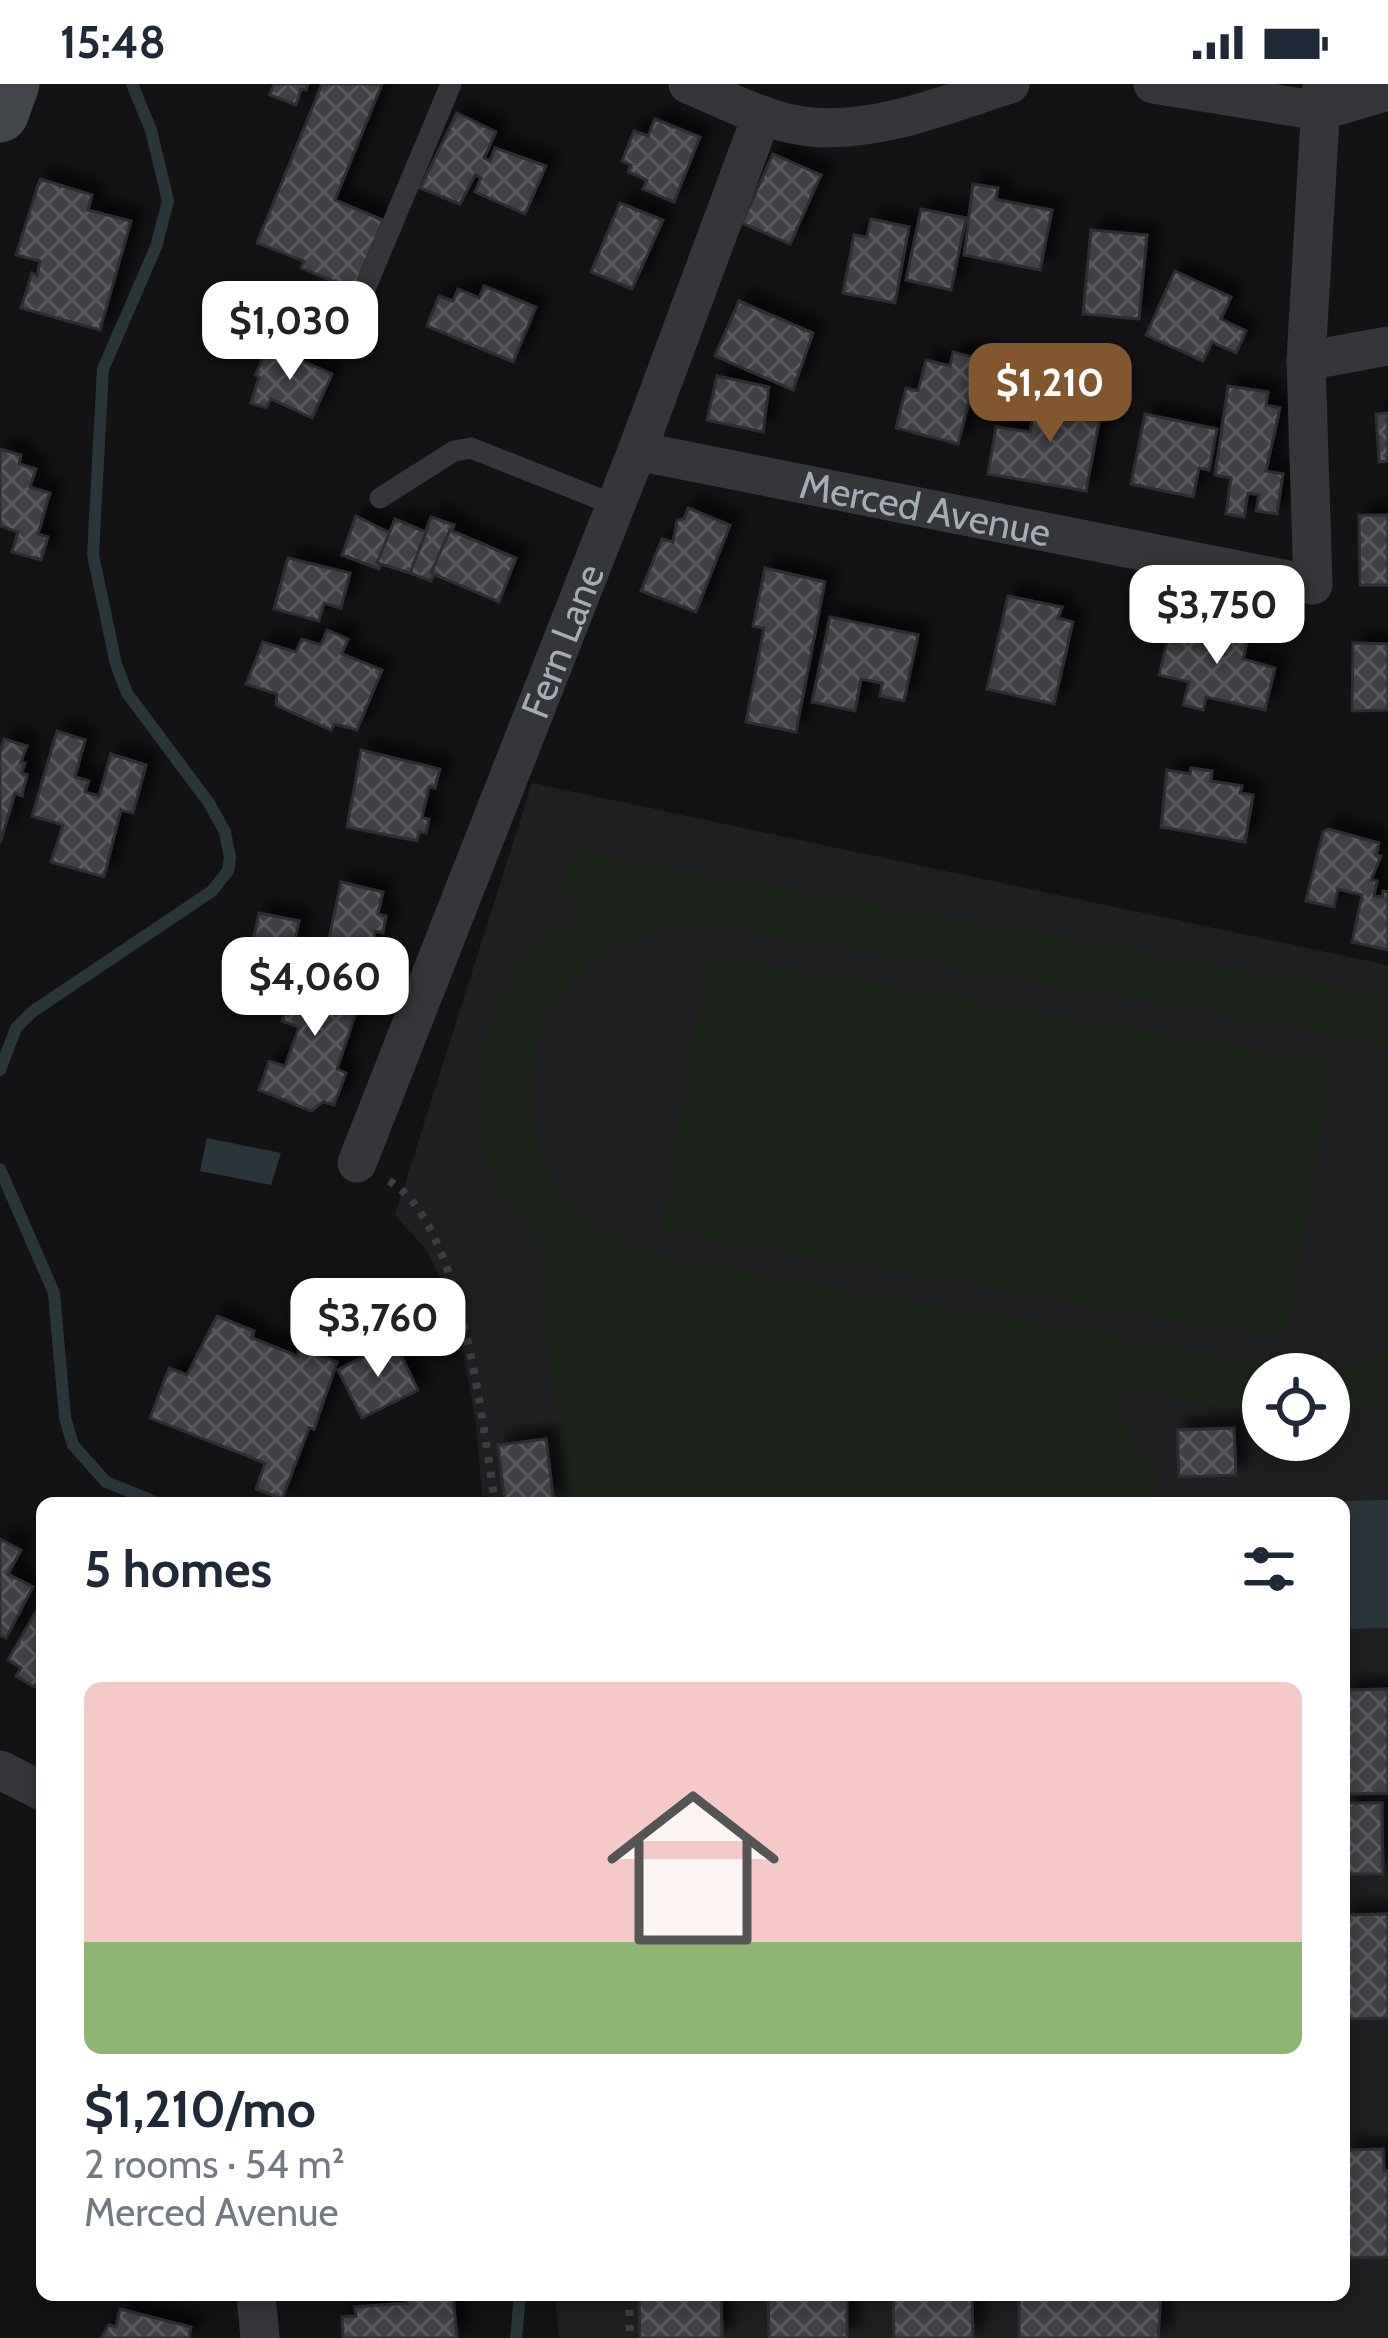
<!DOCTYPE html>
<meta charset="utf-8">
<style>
:root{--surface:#fff;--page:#f6f6f7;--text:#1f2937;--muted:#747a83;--line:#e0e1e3;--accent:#83572e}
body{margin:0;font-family:Cabin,sans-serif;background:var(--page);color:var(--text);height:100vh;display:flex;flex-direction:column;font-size:45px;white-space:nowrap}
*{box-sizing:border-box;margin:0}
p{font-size:39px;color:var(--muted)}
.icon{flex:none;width:66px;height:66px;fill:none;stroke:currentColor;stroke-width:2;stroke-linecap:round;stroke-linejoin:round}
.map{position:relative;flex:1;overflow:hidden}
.side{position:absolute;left:36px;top:1413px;width:1314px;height:804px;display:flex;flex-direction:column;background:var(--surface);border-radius:18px;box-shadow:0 6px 18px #0003}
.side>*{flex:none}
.controls{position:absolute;left:1242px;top:1269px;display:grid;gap:24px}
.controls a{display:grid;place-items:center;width:108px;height:108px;border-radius:50%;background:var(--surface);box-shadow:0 6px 18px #0003;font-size:60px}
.price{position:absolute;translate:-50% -102px;padding:0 27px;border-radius:24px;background:#fff;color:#222;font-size:39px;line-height:78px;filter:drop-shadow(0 3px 6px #0008)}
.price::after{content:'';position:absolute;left:50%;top:72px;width:36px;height:27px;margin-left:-18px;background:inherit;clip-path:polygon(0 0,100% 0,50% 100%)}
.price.active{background:var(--accent);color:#fff}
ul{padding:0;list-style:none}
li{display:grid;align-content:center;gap:24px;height:636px;padding:0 48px}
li+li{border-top:3px solid var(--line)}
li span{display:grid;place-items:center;height:372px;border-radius:18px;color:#555}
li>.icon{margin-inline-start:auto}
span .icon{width:216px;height:216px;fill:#fffc;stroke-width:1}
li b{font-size:51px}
h2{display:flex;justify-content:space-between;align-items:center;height:144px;padding:0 48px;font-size:51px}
.status{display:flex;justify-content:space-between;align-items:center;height:84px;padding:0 60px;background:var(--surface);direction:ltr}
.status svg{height:33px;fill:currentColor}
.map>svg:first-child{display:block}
</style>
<div class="status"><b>15:48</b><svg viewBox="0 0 49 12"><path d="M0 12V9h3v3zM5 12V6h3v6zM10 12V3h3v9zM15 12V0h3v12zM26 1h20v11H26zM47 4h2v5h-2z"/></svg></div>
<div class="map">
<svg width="1388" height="2254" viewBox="0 0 1388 2254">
<defs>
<pattern id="building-cross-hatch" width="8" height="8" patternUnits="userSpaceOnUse" patternTransform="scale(3)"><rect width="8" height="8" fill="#3f4145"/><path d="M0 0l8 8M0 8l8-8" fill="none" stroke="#585a5e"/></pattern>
<filter id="shadow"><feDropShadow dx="11" dy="-11" stdDeviation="6" flood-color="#0009"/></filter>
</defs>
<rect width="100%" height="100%" fill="#131315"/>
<!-- built -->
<path fill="#1f1f22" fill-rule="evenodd" d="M532 699 1388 881V2254H559L555 2211H1344V1419H483L475 1333 455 1226 427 1167 395 1131ZM1263 1290H1329V1356H1263Z"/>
<!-- grass -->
<g fill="#1b231b">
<path d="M571 766 1388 911V970L1352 954 706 840C672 844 639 848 610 866 523 920 507 1035 567 1114 590 1144 624 1160 658 1172L1303 1285 1349 1280 1388 1264V1319L1329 1333V1290H1263V1331L634 1217C600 1202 567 1186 540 1161 456 1082 461 943 537 861 551 846 571 835 588 822L561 817Z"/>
<path d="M708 870 1332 979 1285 1256 661 1147Z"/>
<path d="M540 1166 586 1199 637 1221 1107 1305 1156 1387 1158 1419H563Z"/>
</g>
<!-- water -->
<g fill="#293539">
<path d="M207 1054 281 1069 271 1101 200 1087Z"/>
<path d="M1388 1416V1544L1344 1545V1419H1242Z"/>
</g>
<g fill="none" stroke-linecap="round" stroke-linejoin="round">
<!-- stream -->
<g stroke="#293539" stroke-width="12">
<path d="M0 986 16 944 32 928 212 807 228 787 230 774 225 748 209 719 127 609 116 580 93 471 103 285 156 163 168 117 151 46 132 0"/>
<path d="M0 1085 54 1209 65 1334 73 1361 106 1398 158 1419"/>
<path d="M516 2254 520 2211"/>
</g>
</g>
<!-- building -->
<g fill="url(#building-cross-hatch)" stroke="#2d2e31" stroke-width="3" filter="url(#shadow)">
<path d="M274 0H308L306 6 301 5 296 21 270 11Z"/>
<path d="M322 0H382L335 116 383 136 354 206 301 184 304 177 257 159Z"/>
<path d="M457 29 496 48 484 74 490 77 495 64 546 82 525 130 475 108 481 94 475 91 460 120 420 104Z"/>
<path d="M655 35 700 53 674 118 643 105 647 96 628 88 631 81 622 77 634 47 648 52Z"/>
<path d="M773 70 821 91 790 160 742 139Z"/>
<path d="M40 95 92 111 88 126 131 137 100 246 21 224 32 189 37 192 40 177 16 171Z"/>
<path d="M973 100 998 104 996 114 999 116 1052 126 1040 186 964 171Z"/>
<path d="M620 119 663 136 632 205 591 188Z"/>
<path d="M921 125 966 134 951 206 906 196Z"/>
<path d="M871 135 909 143 895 219 843 209 854 151 867 153Z"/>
<path d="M1091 146 1147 151 1139 235 1083 230Z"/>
<path d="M1175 187 1231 213 1221 235 1246 247 1236 269 1212 258 1203 277 1146 251Z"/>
<path d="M484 202 536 223 513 278 427 242 439 212 453 217 458 205 479 214Z"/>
<path d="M739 217 813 249 793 306 715 272Z"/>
<path d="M269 262 332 290 312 334 271 315 266 324 251 319 259 293 255 291Z"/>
<path d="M953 268 976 274 971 293 975 294 958 360 896 344 906 304 918 307 926 276 950 282Z"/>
<path d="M717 292 769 303 763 348 707 336Z"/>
<path d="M1228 302 1268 308 1266 321 1280 324 1266 387 1283 390 1277 430 1256 427 1259 411 1248 409 1244 433 1226 430 1231 394 1215 391Z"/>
<path d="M1044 312 1102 322 1086 407 988 390 996 343 1030 348 1036 316Z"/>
<path d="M1388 329V377L1379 378 1376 330Z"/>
<path d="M1145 330 1217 345 1209 386 1199 384 1193 413 1131 400Z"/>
<path d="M0 365 21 371 19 380 36 385 30 403 50 409 38 450 48 453 41 476 12 468 18 448 0 442Z"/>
<path d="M688 424 730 441 696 528 641 507 662 455 673 458 677 436 684 435Z"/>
<path d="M1359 431H1388V501H1360Z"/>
<path d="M356 432 392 450 379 485 342 471Z"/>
<path d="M431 433 454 441 431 497 410 489Z"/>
<path d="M395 435 426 448 410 489 377 479Z"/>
<path d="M450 446 516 474 499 518 431 489Z"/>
<path d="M288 474 350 489 341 524 324 519 319 537 274 525Z"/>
<path d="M765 484 825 498 796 648 746 638 764 544 753 542Z"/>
<path d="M1008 512 1062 523 1058 534 1073 538 1054 620 987 605Z"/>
<path d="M830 533 918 551 904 617 880 612 882 599 861 595 855 627 812 618Z"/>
<path d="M1200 537 1250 548 1243 575 1275 584 1265 626 1206 613 1203 626 1183 621 1189 598 1159 591 1170 546 1197 552Z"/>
<path d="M327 546 348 555 342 570 382 586 357 646 335 640 331 646 276 621 277 610 246 600 263 558 296 568 302 555 321 561Z"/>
<path d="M1353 559 1388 560V626L1352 627Z"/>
<path d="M57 647 85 656 75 693 89 697 85 708 99 712 111 670 146 681 133 729 121 726 104 793 51 778 63 741 32 732Z"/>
<path d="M4 655 27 662 21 678 25 679 22 689 27 691 22 712 15 709 0 759V668Z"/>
<path d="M361 666 440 685 435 704 429 703 422 734 429 735 426 749 419 748 417 757 347 743Z"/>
<path d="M1191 684 1212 687 1211 697 1242 702 1240 709 1253 711 1245 758 1161 743 1167 686 1190 690Z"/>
<path d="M1328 745 1379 759 1376 771 1381 772 1371 796 1377 797 1374 812 1382 813 1383 807 1388 808V866L1352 858 1362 811 1338 805 1334 823 1306 817 1323 748Z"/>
<path d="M341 798 383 808 378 830 386 832 383 849 375 847 373 863 329 854Z"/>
<path d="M259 829 299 837 293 866 253 857Z"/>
<path d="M300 882 321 890 323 885 365 902 337 985 346 989 334 1021 323 1018 311 1027 259 1006 269 977 285 982 299 943 282 937Z"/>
<path d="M217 1232 254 1247 252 1254 297 1272 300 1263 337 1278 314 1345 309 1344 282 1415 256 1405 265 1379 150 1334 169 1284 187 1291Z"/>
<path d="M394 1257 418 1306 362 1334 338 1286Z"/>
<path d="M1234 1344 1236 1391 1179 1393 1177 1346Z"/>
<path d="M546 1355 554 1419H505L498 1361Z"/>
<path d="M0 1455 21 1466 8 1490 33 1503 6 1554 0 1551Z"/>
<path d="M42 1517V1593L34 1603 16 1592 21 1584 8 1576Z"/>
<path d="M1388 1605V1709L1344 1710V1606Z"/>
<path d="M1344 1719H1382L1383 1790H1344Z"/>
<path d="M1388 1830V1934L1344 1935V1831Z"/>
<path d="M1383 2065 1384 2087H1388V2173L1344 2174V2066Z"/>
<path d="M406 2211 453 2212 457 2254H343L342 2233 356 2232 355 2223 407 2219Z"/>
<path d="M639 2211H721L722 2254H640Z"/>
<path d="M768 2211H847V2254H769Z"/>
<path d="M893 2211H972L973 2254H894Z"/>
<path d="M1019 2211H1161L1158 2254H1019Z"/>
<path d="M120 2225 191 2243 189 2254H101L109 2241 116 2243Z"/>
</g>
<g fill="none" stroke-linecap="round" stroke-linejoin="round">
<!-- path -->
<g stroke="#3a3d41" stroke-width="8" stroke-dasharray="6 9" stroke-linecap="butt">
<path d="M389 1097C461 1137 483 1342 495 1419"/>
<path d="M629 2211 630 2254"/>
</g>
<!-- lane -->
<g stroke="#34363a" stroke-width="21">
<path d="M300 220 342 234 357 224 451 0"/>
<path d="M380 414 454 367 471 364 615 421"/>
</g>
<!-- street -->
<g stroke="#34363a" stroke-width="39">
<path d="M688 0C726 16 768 39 811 43 878 49 947 20 1010 0"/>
<path d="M1153 0 1320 27 1388 7"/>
<path d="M1306 277 1388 262"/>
<path id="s1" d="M637 367 1313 501 1306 277 1322 0"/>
<path id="s2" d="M357 1079 637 367 762 31"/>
<path d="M0 1686 42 1707"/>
<path d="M256 2211 260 2254"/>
</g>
<!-- secondary -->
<path stroke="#42454a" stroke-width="57" d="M0 30 11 0"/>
</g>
<g text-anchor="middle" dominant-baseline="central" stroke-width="10" stroke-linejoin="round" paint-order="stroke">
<!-- street labels -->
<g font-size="39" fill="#a4acb6" stroke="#0e0e10">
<text stroke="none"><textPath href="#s1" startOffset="294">Merced Avenue</textPath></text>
<text stroke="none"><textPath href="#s2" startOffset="561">Fern Lane</textPath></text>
</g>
</g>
</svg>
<div class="controls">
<a><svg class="icon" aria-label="locate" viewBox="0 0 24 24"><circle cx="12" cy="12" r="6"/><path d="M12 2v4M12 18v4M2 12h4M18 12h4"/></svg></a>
</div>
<b class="price" style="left:290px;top:299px">$1,030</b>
<b class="price active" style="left:1050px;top:361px">$1,210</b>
<b class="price" style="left:1217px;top:583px">$3,750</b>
<b class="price" style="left:315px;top:955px">$4,060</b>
<b class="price" style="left:378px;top:1296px">$3,760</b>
<section class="side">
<h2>5 homes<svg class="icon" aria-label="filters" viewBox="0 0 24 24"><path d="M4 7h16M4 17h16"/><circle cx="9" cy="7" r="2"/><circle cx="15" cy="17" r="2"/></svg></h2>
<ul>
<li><span style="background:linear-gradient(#f6c9c9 70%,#8fb573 0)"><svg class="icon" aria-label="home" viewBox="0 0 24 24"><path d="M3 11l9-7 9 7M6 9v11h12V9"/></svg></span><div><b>$1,210/mo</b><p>2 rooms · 54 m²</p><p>Merced Avenue</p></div></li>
</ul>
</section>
</div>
